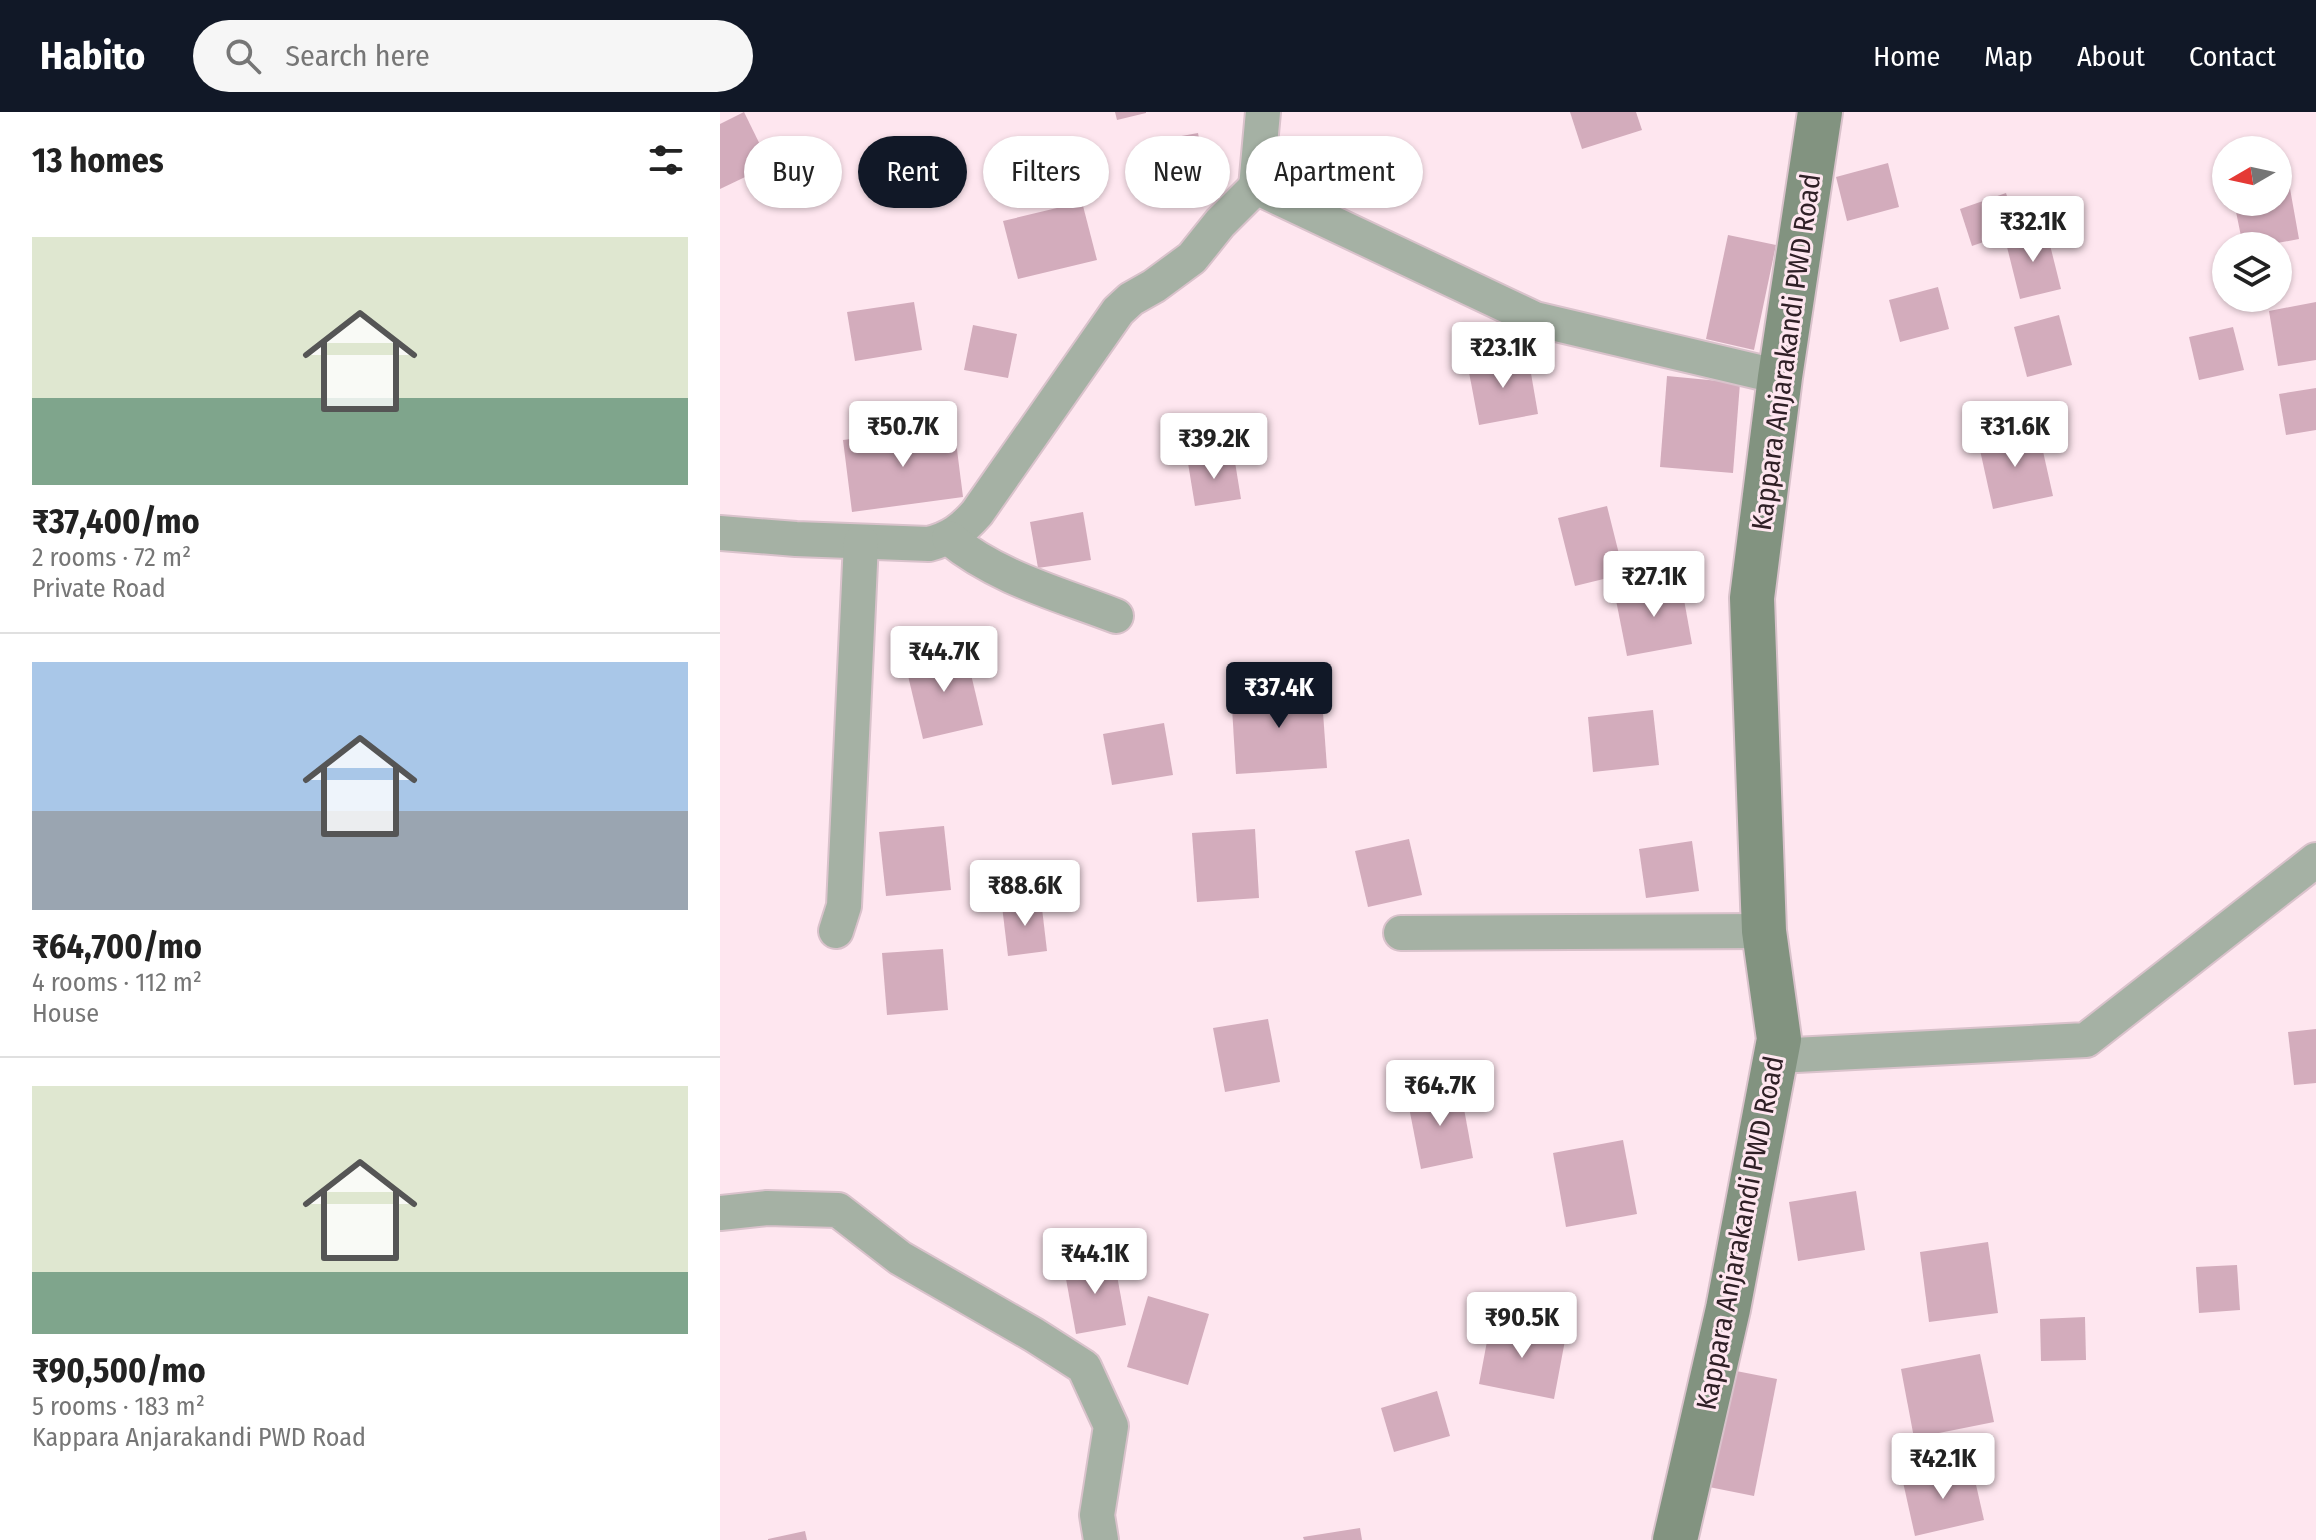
<!DOCTYPE html>
<meta charset="utf-8">
<style>
:root{--surface:#fff;--page:#f6f6f6;--text:#222;--muted:#767676;--line:#e0e0e0;--accent:#111827}
body{margin:0;font-family:"Fira Sans Condensed",sans-serif;background:var(--page);color:var(--text);height:100vh;display:flex;flex-direction:column;font-size:30px;white-space:nowrap}
*{box-sizing:border-box;margin:0}
p{font-size:26px;color:var(--muted)}
.icon{flex:none;width:44px;height:44px;fill:none;stroke:currentColor;stroke-width:2;stroke-linecap:round;stroke-linejoin:round}
.map{position:relative;flex:1;overflow:hidden}
.sheet{display:flex;flex-direction:column;background:var(--surface);width:720px}
.sheet>*{flex:none}
.hud{position:absolute;left:24px;top:24px;width:760px;height:72px;display:flex;gap:16px}
.needle{width:52px;rotate:261deg}
.buttons{position:absolute;left:1492px;top:24px;display:grid;gap:16px}
.buttons a{display:grid;place-items:center;width:80px;height:80px;border-radius:50%;background:var(--surface);box-shadow:0 2px 6px #0004;font-size:40px}
.price{position:absolute;translate:-50% -68px;padding:0 18px;border-radius:8px;background:#fff;color:#222;font-size:26px;line-height:52px;filter:drop-shadow(0 2px 4px #0008)}
.price::after{content:'';position:absolute;left:50%;top:48px;width:24px;height:18px;margin-left:-12px;background:inherit;clip-path:polygon(0 0,100% 0,50% 100%)}
.price.active{background:var(--accent);color:#fff}
ul{padding:0;list-style:none}
li{display:grid;align-content:center;gap:16px;height:424px;padding:0 32px}
li+li{border-top:2px solid var(--line)}
li span{display:grid;place-items:center;height:248px;border-radius:0px;color:#555}
li>.icon{margin-inline-start:auto}
span .icon{width:144px;height:144px;fill:#fffc;stroke-width:1}
li b{font-size:34px}
h2{display:flex;justify-content:space-between;align-items:center;height:96px;padding:0 32px;font-size:34px}
.chip{padding:0 28px;border-radius:36px;background:var(--surface);box-shadow:0 2px 6px #0004;font-size:28px;line-height:72px}
.chip.active{background:var(--accent);color:#fff}
header{display:flex;align-items:center;gap:48px;box-sizing:border-box;height:112px;padding:0 40px;background:var(--accent);color:#fff}
header strong{font-size:38px}
nav{display:flex;gap:44px;margin-inline-start:auto;font-size:28px}
.search{width:560px;height:72px;background:var(--page);display:flex;align-items:center;gap:20px;box-sizing:border-box;padding:0 28px;border-radius:44px;color:var(--muted);font-size:30px}
main{display:flex;flex:1;min-height:0}
.map>svg:first-child{display:block}
</style>
<header>
<strong>Habito</strong>
<div class="search"><svg class="icon" aria-label="search" viewBox="0 0 24 24"><circle cx="10" cy="10" r="6"/><path d="M15 15l6 6"/></svg>Search here</div>
<nav><a>Home</a><a>Map</a><a>About</a><a>Contact</a></nav>
</header>
<main>
<section class="sheet">
<h2>13 homes<svg class="icon" aria-label="filters" viewBox="0 0 24 24"><path d="M4 7h16M4 17h16"/><circle cx="9" cy="7" r="2"/><circle cx="15" cy="17" r="2"/></svg></h2>
<ul>
<li><span style="background:linear-gradient(#dfe7d0 65%,#7fa58c 0)"><svg class="icon" aria-label="home" viewBox="0 0 24 24"><path d="M3 11l9-7 9 7M6 9v11h12V9"/></svg></span><div><b>₹37,400/mo</b><p>2 rooms · 72 m²</p><p>Private Road</p></div></li>
<li><span style="background:linear-gradient(#a9c7e8 60%,#9aa5b1 0)"><svg class="icon" aria-label="home" viewBox="0 0 24 24"><path d="M3 11l9-7 9 7M6 9v11h12V9"/></svg></span><div><b>₹64,700/mo</b><p>4 rooms · 112 m²</p><p>House</p></div></li>
<li><span style="background:linear-gradient(#dfe7d0 75%,#7fa58c 0)"><svg class="icon" aria-label="home" viewBox="0 0 24 24"><path d="M3 11l9-7 9 7M6 9v11h12V9"/></svg></span><div><b>₹90,500/mo</b><p>5 rooms · 183 m²</p><p>Kappara Anjarakandi PWD Road</p></div></li>
</ul>
</section>
<div class="map">
<svg width="1596" height="1428" viewBox="0 0 1596 1428">
<rect width="100%" height="100%" fill="#fee6ef"/>
<!-- building -->
<g fill="#d3acbc">
<path d="M24 0 50 53 0 77V12Z"/>
<path d="M395 0H426V1L397 8Z"/>
<path d="M850 0H916L922 18 862 37Z"/>
<path d="M478 21 489 80 445 88 434 29Z"/>
<path d="M1168 51 1179 95 1127 109 1116 65Z"/>
<path d="M1569 71 1579 127 1541 134H1523L1514 90H1558V73Z"/>
<path d="M1286 81 1298 118 1252 134 1240 97Z"/>
<path d="M362 90 377 148 298 167 283 109Z"/>
<path d="M1326 117 1341 177 1300 187 1285 127Z"/>
<path d="M1008 123 1056 133 1034 238 986 227Z"/>
<path d="M1218 175 1229 217 1180 230 1169 188Z"/>
<path d="M194 190 202 238 135 249 127 200Z"/>
<path d="M1596 190V248L1558 254 1549 199Z"/>
<path d="M1339 203 1352 253 1307 265 1294 215Z"/>
<path d="M253 213 297 222 288 266 244 258Z"/>
<path d="M1513 215 1524 258 1479 268 1469 225Z"/>
<path d="M808 244 818 302 759 313 748 255Z"/>
<path d="M947 264 1020 271 1013 361 940 355Z"/>
<path d="M1596 276V318L1566 323 1559 282Z"/>
<path d="M234 314 243 385 132 400 123 328Z"/>
<path d="M1318 317 1333 384 1273 397 1258 329Z"/>
<path d="M514 344 521 387 475 394 468 351Z"/>
<path d="M887 394 904 462 855 474 838 406Z"/>
<path d="M363 400 371 448 318 456 310 410Z"/>
<path d="M961 471 972 532 907 544 895 483Z"/>
<path d="M245 537 263 613 203 627 185 551Z"/>
<path d="M601 573 607 656 516 662 511 579Z"/>
<path d="M933 598 939 653 873 660 868 605Z"/>
<path d="M444 611 453 663 392 673 383 622Z"/>
<path d="M224 714 231 778 166 784 159 720Z"/>
<path d="M535 717 539 786 477 790 472 721Z"/>
<path d="M689 727 702 783 648 795 635 739Z"/>
<path d="M972 729 979 779 926 786 919 737Z"/>
<path d="M321 788 327 839 288 844 282 794Z"/>
<path d="M223 837 228 898 167 903 162 841Z"/>
<path d="M548 907 560 970 505 980 493 916Z"/>
<path d="M1596 917V971L1574 973 1568 920Z"/>
<path d="M740 975 753 1046 701 1057 687 985Z"/>
<path d="M903 1028 917 1102 846 1115 833 1041Z"/>
<path d="M1136 1079 1145 1138 1078 1149 1069 1090Z"/>
<path d="M1268 1130 1278 1201 1209 1210 1200 1140Z"/>
<path d="M394 1147 406 1213 356 1222 344 1156Z"/>
<path d="M1517 1153 1520 1198 1479 1201 1476 1155Z"/>
<path d="M428 1184 489 1202 468 1273 407 1255Z"/>
<path d="M1365 1205 1366 1248 1321 1249 1320 1207Z"/>
<path d="M771 1208 846 1223 834 1287 759 1272Z"/>
<path d="M1260 1242 1274 1310 1194 1326 1181 1257Z"/>
<path d="M1011 1258 1057 1267 1034 1384 989 1375Z"/>
<path d="M717 1279 730 1324 674 1340 661 1296Z"/>
<path d="M1252 1355 1264 1408 1195 1424 1183 1370Z"/>
<path d="M640 1416 642 1428H584L583 1425Z"/>
<path d="M85 1419 87 1428H48V1427Z"/>
</g>
<g fill="none" stroke-linecap="round" stroke-linejoin="round">
<defs>
<g id="street">
<path d="M536 75 815 207 1060 265"/>
<path d="M536 75 543 0"/>
<path d="M0 421 76 427 209 432C231 426 242 418 257 401L398 199 411 187 434 174 472 146 500 111 536 75"/>
<path d="M229 426C277 466 339 482 396 504"/>
<path d="M116 819 124 794 141 430"/>
<path d="M681 821 1044 819"/>
<path d="M1056 944 1366 928 1596 748"/>
<path d="M0 1101 47 1096 118 1098 180 1146 314 1223 364 1255 391 1314 377 1403 381 1428"/>
</g>
<path id="secondary" d="M955 1428 1008 1197 1059 927 1044 819 1032 486 1060 265 1100 0"/>
</defs>
<!-- street casing -->
<use href="#street" stroke="#d9c2cb" stroke-width="38"/>
<!-- secondary casing -->
<use href="#secondary" stroke="#d9c2cb" stroke-width="48"/>
<!-- street -->
<use href="#street" stroke="#a5b1a4" stroke-width="34"/>
<!-- secondary -->
<use href="#secondary" stroke="#829380" stroke-width="44"/>
</g>
<g text-anchor="middle" dominant-baseline="central" stroke-width="6" stroke-linejoin="round" paint-order="stroke">
<!-- street labels -->
<g font-size="28" fill="#2f2026" stroke="#fee6ef">
<text transform="translate(1066 240) rotate(-82)">Kappara Anjarakandi PWD Road</text>
<text transform="translate(1020 1121) rotate(-79)">Kappara Anjarakandi PWD Road</text>
</g>
</g>
</svg>
<div class="buttons">
<a><svg class="needle" viewBox="-14 -14 28 28"><path d="M0-13l5 13h-10z" fill="#e53935"/><path d="M0 13l5-13h-10z" fill="#767676"/></svg></a>
<a><svg class="icon" aria-label="layers" viewBox="0 0 24 24"><path d="M12 4l9 5-9 5-9-5zM3 14l9 5 9-5"/></svg></a>
</div>
<b class="price" style="left:1313px;top:152px">₹32.1K</b>
<b class="price" style="left:783px;top:278px">₹23.1K</b>
<b class="price" style="left:183px;top:357px">₹50.7K</b>
<b class="price" style="left:1295px;top:357px">₹31.6K</b>
<b class="price" style="left:494px;top:369px">₹39.2K</b>
<b class="price" style="left:934px;top:507px">₹27.1K</b>
<b class="price" style="left:224px;top:582px">₹44.7K</b>
<b class="price active" style="left:559px;top:618px">₹37.4K</b>
<b class="price" style="left:305px;top:816px">₹88.6K</b>
<b class="price" style="left:720px;top:1016px">₹64.7K</b>
<b class="price" style="left:375px;top:1184px">₹44.1K</b>
<b class="price" style="left:802px;top:1248px">₹90.5K</b>
<b class="price" style="left:1223px;top:1389px">₹42.1K</b>
<div class="hud">
<a class="chip">Buy</a>
<a class="chip active">Rent</a>
<a class="chip">Filters</a>
<a class="chip">New</a>
<a class="chip">Apartment</a>
</div>
</div>
</main>
